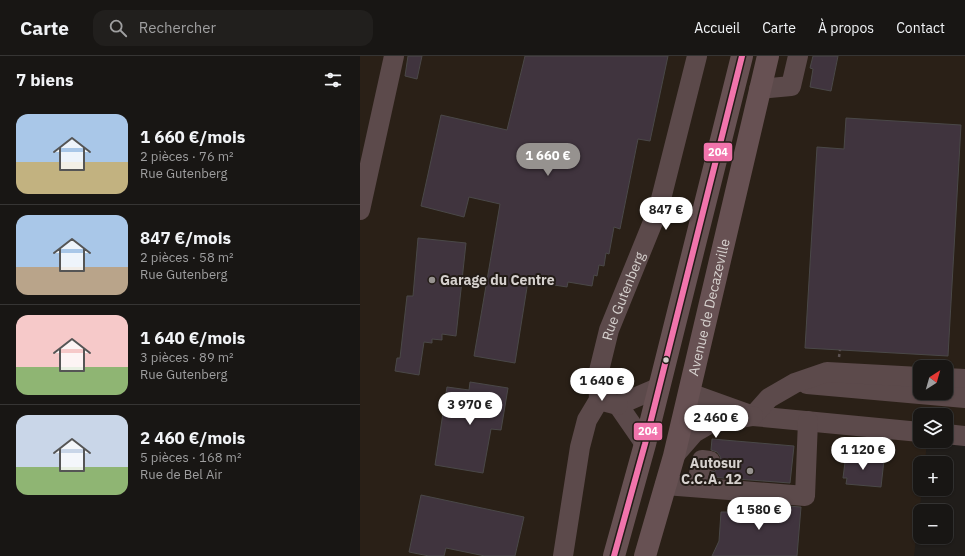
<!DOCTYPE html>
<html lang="fr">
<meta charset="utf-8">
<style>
:root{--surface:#181614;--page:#211f1d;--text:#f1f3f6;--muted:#9f9fa0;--line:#363534;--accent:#96928f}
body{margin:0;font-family:"IBM Plex Sans",sans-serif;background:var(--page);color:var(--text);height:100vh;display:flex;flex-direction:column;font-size:15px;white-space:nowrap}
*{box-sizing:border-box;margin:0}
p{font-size:13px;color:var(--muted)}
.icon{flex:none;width:22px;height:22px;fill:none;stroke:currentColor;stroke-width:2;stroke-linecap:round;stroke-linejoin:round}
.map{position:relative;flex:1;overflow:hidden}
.drawer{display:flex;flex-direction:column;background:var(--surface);width:360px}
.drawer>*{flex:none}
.needle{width:26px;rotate:37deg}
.controls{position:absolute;left:553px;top:304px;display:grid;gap:8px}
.controls a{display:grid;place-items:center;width:40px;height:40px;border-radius:8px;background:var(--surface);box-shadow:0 1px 3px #0004,0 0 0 1px var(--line);font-size:20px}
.price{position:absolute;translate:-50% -34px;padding:0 9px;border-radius:14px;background:#fff;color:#222;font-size:13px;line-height:26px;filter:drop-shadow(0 1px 2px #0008)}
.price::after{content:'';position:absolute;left:50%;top:24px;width:12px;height:9px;margin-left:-6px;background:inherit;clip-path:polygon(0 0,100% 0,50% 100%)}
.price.current{background:var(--accent);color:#fff}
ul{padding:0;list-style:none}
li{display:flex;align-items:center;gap:12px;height:100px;padding:0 16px}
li+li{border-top:1px solid var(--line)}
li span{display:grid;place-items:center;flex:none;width:112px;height:80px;border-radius:12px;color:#555}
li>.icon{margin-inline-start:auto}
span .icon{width:48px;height:48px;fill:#fffc;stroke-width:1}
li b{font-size:17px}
h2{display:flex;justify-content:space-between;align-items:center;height:48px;padding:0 16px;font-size:17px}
header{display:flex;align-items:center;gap:24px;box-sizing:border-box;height:56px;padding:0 20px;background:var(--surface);border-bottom:1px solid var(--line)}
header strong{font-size:19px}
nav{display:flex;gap:22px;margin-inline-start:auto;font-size:14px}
.search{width:280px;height:36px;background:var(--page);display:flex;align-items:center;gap:10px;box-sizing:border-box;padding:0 14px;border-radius:12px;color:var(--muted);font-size:15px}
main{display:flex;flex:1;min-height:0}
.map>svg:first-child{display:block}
</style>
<header>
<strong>Carte</strong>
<div class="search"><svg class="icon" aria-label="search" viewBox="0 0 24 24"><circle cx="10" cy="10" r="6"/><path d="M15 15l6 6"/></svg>Rechercher</div>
<nav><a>Accueil</a><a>Carte</a><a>À propos</a><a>Contact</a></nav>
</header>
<main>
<section class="drawer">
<h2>7 biens<svg class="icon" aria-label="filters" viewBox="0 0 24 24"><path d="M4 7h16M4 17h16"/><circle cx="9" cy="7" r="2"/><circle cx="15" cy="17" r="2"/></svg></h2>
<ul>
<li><span style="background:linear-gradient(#a9c7e8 60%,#c2b280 0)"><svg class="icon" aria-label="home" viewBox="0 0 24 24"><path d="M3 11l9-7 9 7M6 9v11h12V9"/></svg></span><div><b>1 660 €/mois</b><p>2 pièces · 76 m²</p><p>Rue Gutenberg</p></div></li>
<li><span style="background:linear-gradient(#a9c7e8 65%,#b9a48a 0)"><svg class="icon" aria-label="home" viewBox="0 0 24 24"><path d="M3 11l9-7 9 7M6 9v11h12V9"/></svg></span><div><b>847 €/mois</b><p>2 pièces · 58 m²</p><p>Rue Gutenberg</p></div></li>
<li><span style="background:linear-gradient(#f6c9c9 65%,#8fb573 0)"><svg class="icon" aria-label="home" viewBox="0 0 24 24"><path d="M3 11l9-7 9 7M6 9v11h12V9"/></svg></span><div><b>1 640 €/mois</b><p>3 pièces · 89 m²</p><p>Rue Gutenberg</p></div></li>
<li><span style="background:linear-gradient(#c9d6e8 65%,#8fb573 0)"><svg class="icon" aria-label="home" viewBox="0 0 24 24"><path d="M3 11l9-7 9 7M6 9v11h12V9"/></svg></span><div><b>2 460 €/mois</b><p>5 pièces · 168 m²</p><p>Rue de Bel Air</p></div></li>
</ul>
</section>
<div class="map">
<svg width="605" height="500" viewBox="0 0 605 500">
<rect width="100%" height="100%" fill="#201d1a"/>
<!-- built -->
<path fill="#2a2017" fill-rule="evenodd" d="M0 0H605V374L586 373V359H560V385H567L565 407H560V433H562L554 500H0ZM560 311H586V337H560Z"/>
<!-- building -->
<g fill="#40343e" stroke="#4a4848">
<path d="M48 0H62L57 23 45 20Z"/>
<path d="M165 0H308L290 85 278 83 260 173 254 171 249 198 246 197 244 210 239 209 237 220 234 219 232 230 208 226 207 231 168 225 155 307 114 300 140 148 109 141 104 161 61 150 81 59 147 74Z"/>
<path d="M453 0H478L471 35 450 31 453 13 450 12Z"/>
<path d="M486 62 601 69 588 300 445 292 457 91 484 93Z"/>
<path d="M58 182 106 187 96 280 82 278V284L72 283V287L64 286 59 319 35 315 37 302H40L47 240H53Z"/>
<path d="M110 326 148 332 141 374 131 373 123 417 75 409 87 331 109 334Z"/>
<path d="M352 383 434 390 430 427 350 421 351 416 355 415 359 412 361 406 360 400 357 396 351 394Z"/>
<path d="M486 398 499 399V401L524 404 521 431 486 428 487 422H483Z"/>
<path d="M61 439 164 461 155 500H125L86 492 84 500H69L49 496Z"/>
<path d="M372 446 441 451 437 500H352L359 485 361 456H371Z"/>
</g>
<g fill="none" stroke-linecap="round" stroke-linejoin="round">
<!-- path -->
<path stroke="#5c5252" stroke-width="2.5" stroke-dasharray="3 3" stroke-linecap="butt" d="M479 301 480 294"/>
<!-- minor -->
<g stroke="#5c4a4b" stroke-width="20">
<path d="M399 33 431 30 438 0"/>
<path d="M0 154 34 0"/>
<path d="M586 322 605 323"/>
<path d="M447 328 605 342"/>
<path d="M329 337 393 360 560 376"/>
<path id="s1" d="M239 344 238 319 249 274 299 151 337 0"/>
<path d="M393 360 409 342 435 327 467 316 560 321"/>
<path d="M586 378 605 380"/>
<path d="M285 388 258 349 300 331"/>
<path d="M314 400 334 377 351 367 393 360"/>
<path d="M305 429 445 440 448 365"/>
<path d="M336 431 342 404 350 405"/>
<path d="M203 500 220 391 227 364 239 344 258 349"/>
</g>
<!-- major -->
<g stroke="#675153" stroke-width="22">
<path d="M254 500 285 388 382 0"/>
<path id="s2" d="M285 500 314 400 408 0"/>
</g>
<defs>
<path id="bus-1" d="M254 500 285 388 382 0"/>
</defs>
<!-- bus-1 casing -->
<use href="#bus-1" stroke="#231c17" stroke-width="9"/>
<!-- bus-1 -->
<use href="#bus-1" stroke="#f174ac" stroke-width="6"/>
</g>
<!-- markers -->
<g fill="#96928f" stroke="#231c17" stroke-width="1.5">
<circle cx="72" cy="224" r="4"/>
<circle cx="390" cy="415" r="4"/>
</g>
<circle fill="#d6d1ce" stroke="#231c17" stroke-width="1.5" cx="306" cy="304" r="3.5"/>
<g text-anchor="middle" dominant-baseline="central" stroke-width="4" stroke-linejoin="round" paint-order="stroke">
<!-- poi labels -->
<g font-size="14" font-weight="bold" fill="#d6d1ce" stroke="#231c17" text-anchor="start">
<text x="80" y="224">Garage du Centre</text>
<text x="382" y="407" text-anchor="end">Autosur<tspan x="382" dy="16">C.C.A. 12</tspan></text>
</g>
<!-- street labels -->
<g font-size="14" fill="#d6d1ce" stroke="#231c17">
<text stroke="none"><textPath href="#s1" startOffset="108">Rue Gutenberg</textPath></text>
<text stroke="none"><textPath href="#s2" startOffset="257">Avenue de Decazeville</textPath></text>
</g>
</g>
<g stroke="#231c17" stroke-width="1.5">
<rect x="343" y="86" width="30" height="20" rx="4" fill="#f174ac"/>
<rect x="273" y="366" width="30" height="19" rx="4" fill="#f174ac"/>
</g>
<g font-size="11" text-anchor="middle" font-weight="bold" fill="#fff">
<text x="358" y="100">204</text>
<text x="288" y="379">204</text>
</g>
</svg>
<div class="controls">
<a><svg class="needle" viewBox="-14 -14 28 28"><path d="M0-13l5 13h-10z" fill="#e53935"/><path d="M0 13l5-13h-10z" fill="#9f9fa0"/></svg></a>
<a><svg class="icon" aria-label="layers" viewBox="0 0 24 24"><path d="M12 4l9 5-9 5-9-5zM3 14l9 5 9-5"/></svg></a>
<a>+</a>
<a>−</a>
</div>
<b class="price current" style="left:188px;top:121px">1 660 €</b>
<b class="price" style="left:306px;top:175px">847 €</b>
<b class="price" style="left:242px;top:346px">1 640 €</b>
<b class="price" style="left:110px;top:370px">3 970 €</b>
<b class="price" style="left:356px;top:383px">2 460 €</b>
<b class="price" style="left:503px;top:415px">1 120 €</b>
<b class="price" style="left:399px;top:475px">1 580 €</b>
</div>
</main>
